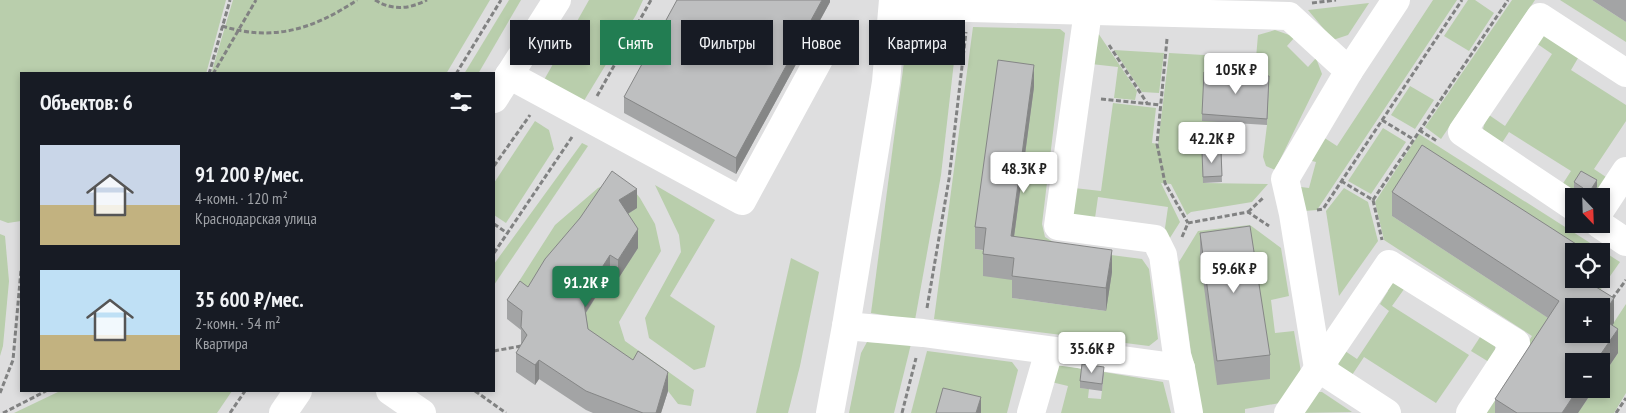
<!DOCTYPE html>
<html lang="ru">
<meta charset="utf-8">
<style>
:root{--surface:#171b24;--page:#242831;--text:#f1f3f6;--muted:#9ea1a6;--accent:#227d52}
body{margin:0;font-family:"PT Sans Narrow",sans-serif;background:var(--page);color:var(--text);height:100vh;display:flex;flex-direction:column;font-size:19px;white-space:nowrap}
*{box-sizing:border-box;margin:0}
p{font-size:16px;color:var(--muted)}
.icon{flex:none;width:28px;height:28px;fill:none;stroke:currentColor;stroke-width:2;stroke-linecap:round;stroke-linejoin:round}
.map{position:relative;flex:1;overflow:hidden}
.panel{position:absolute;left:20px;top:72px;width:475px;height:320px;display:flex;flex-direction:column;background:var(--surface);border-radius:0px;box-shadow:0 2px 8px #0003}
.panel>*{flex:none}
.hud{position:absolute;left:510px;top:20px;width:475px;height:45px;display:flex;gap:10px}
.needle{width:32px;rotate:157deg}
.tools{position:absolute;left:1565px;top:188px;display:grid;gap:10px}
.tools a{display:grid;place-items:center;width:45px;height:45px;border-radius:0px;background:var(--surface);box-shadow:0 2px 8px #0003;font-size:25px}
.price{position:absolute;translate:-50% -42px;padding:0 11px;border-radius:5px;background:#fff;color:#222;font-size:16px;line-height:32px;filter:drop-shadow(0 1px 2px #0008)}
.price::after{content:'';position:absolute;left:50%;top:30px;width:15px;height:11px;margin-left:-8px;background:inherit;clip-path:polygon(0 0,100% 0,50% 100%)}
.price.current{background:var(--accent);color:#fff}
ul{padding:0;list-style:none}
li{display:flex;align-items:center;gap:15px;height:125px;padding:0 20px}
li span{display:grid;place-items:center;flex:none;width:140px;height:100px;border-radius:0px;color:#555}
li>.icon{margin-inline-start:auto}
span .icon{width:60px;height:60px;fill:#fffc;stroke-width:1}
li b{font-size:21px}
h2{display:flex;justify-content:space-between;align-items:center;height:60px;padding:0 20px;font-size:21px}
.pill{padding:0 18px;border-radius:0px;background:var(--surface);box-shadow:0 2px 8px #0003;font-size:18px;line-height:45px}
.pill.current{background:var(--accent);color:#fff}
.map>svg:first-child{display:block}
</style>
<div class="map">
<svg width="1626" height="413" viewBox="0 0 1626 413">
<rect width="100%" height="100%" fill="#dededf"/>
<!-- green -->
<g fill="#b9ceac" fill-rule="evenodd">
<path d="M0 0H226L206 74H21V221L8 223 0 220Z"/>
<path d="M233 0H490L446 74H211Z"/>
<path d="M509 0H521L478 74H464Z"/>
<path d="M589 0H643L636 15 582 104 544 80Z"/>
<path d="M1433 0H1457L1317 210 1304 211 1301 187 1309 188 1316 162 1308 160 1320 135 1337 146Z"/>
<path d="M1468 0H1475L1494 13 1469 51 1444 36Z"/>
<path d="M1512 0H1535L1441 139 1425 127Z"/>
<path d="M1560 0H1592L1626 22V42Z"/>
<path d="M1369 3 1348 35 1333 40 1308 10Z"/>
<path d="M916 18H959L941 175 915 320 871 313 909 24Z"/>
<path d="M973 27 1060 29 1065 33 1042 224 1045 237 1065 249 1142 259 1149 269 1158 339 1149 346 934 319ZM1033 87 1011 259 1106 311 1012 298 1014 280 986 251 975 249Z"/>
<path d="M1094 27 1137 91 1135 100 1114 98 1118 67 1091 64Z"/>
<path d="M1275 30 1295 37 1287 46 1308 67 1316 58 1322 74 1275 170 1266 166 1263 157 1267 125 1269 82 1223 122 1221 158 1204 183 1268 184 1252 202 1191 212 1187 215 1171 184 1161 183 1180 222 1168 241 1165 228 1168 207 1098 197 1095 218 1070 216 1074 188 1101 191 1113 103 1156 108 1152 143 1158 144 1169 53 1256 58 1258 35Z"/>
<path d="M1546 32 1581 53 1571 70 1626 105V121L1594 169 1609 179 1594 196H1591L1597 187 1581 177 1569 197 1560 188 1571 171 1509 132 1498 149 1482 134 1484 125 1489 115 1505 126 1552 54 1536 43Z"/>
<path d="M1114 50 1164 53 1159 93 1142 92Z"/>
<path d="M1410 86 1434 100 1415 129 1391 115Z"/>
<path d="M535 121 549 130 554 149 506 223 494 215V183Z"/>
<path d="M1383 128 1406 142 1371 194 1348 181Z"/>
<path d="M1419 134 1620 262 1589 306 1592 279H1601V251H1574L1392 216 1559 325 1502 413H1483L1532 336 1384 240 1375 202Z"/>
<path d="M582 143 588 146 494 285V264Z"/>
<path d="M612 182 631 187 640 198 655 224 661 251 619 322 625 341 694 390 691 406 678 404 668 391 588 348 583 317 610 274 619 219 630 196 520 301 509 297 555 225 598 188Z"/>
<path d="M655 185 715 220 670 296 715 326 705 367 694 370 649 338 645 318 681 252 679 235Z"/>
<path d="M1344 188 1368 202 1378 241 1339 296 1326 211Z"/>
<path d="M1250 225 1281 248 1289 296 1271 300 1275 333 1294 331 1301 372 1280 403 1245 409V413H1199L1179 262 1198 231Z"/>
<path d="M0 234 5 236 9 281 3 346 0 356Z"/>
<path d="M791 258 819 272 800 366 788 413H756Z"/>
<path d="M1388 277 1407 285 1392 306 1469 355 1436 403 1364 357 1350 378 1341 372 1335 353 1339 347 1357 359 1389 311 1380 304 1388 291 1381 286Z"/>
<path d="M1626 304V393L1614 413H1578L1594 389H1601V378L1618 353 1601 342Z"/>
<path d="M1482 334 1495 342V353L1489 362 1471 351Z"/>
<path d="M867 342 911 344 894 413H849L861 353Z"/>
<path d="M927 351 1012 362 1018 370 1007 413H911Z"/>
<path d="M1053 363 1082 369 1080 388 1089 389 1088 398 1101 399 1104 372 1163 382 1171 413H1061L1068 386 1047 381Z"/>
<path d="M60 391H232L217 413H14Z"/>
<path d="M1313 392H1322L1352 412 1298 413Z"/>
</g>
<g fill="none" stroke-linecap="round" stroke-linejoin="round">
<!-- path -->
<g stroke="#818282" stroke-width="3" stroke-dasharray="5 2.5" stroke-linecap="butt">
<path d="M375 0C393 11 409 9 427 0"/>
<path d="M1312 3 1336 0"/>
<path d="M222 26C273 42 314 29 357 0"/>
<path d="M1167 39 1157 144 1165 183 1188 223"/>
<path d="M1109 45 1147 103"/>
<path d="M209 74 230 0"/>
<path d="M213 74 256 0"/>
<path d="M456 74 501 0"/>
<path d="M597 96 651 0"/>
<path d="M1101 99 1160 105"/>
<path d="M1382 120 1413 139"/>
<path d="M1419 130 1437 141"/>
<path d="M494 166 530 115"/>
<path d="M1341 181 1373 200 1382 240"/>
<path d="M1373 200 1508 0"/>
<path d="M1317 210 1323 209 1462 0"/>
<path d="M1248 212 1264 197"/>
<path d="M494 224 507 233"/>
<path d="M1182 237 1188 223 1248 212 1269 226"/>
<path d="M494 253 572 137"/>
<path d="M1612 299 1626 280"/>
<path d="M927 308 949 179 966 32"/>
<path d="M494 351 521 346"/>
<path d="M475 391 506 413"/>
<path d="M0 393 13 360 21 270"/>
<path d="M3 413 46 391"/>
<path d="M230 413 245 391"/>
<path d="M902 413 916 358"/>
<path d="M1616 413 1626 398"/>
</g>
<!-- minor -->
<g stroke="#fff" stroke-width="28">
<path d="M893 6 1289 16 1349 71 1396 0"/>
<path d="M1349 71 1285 179 1293 214 1318 368 1387 413"/>
<path d="M509 75 742 201 829 41"/>
<path d="M1574 207 1462 132 1540 17 1626 73"/>
<path d="M1601 209 1626 171"/>
<path d="M1599 224 1626 242"/>
<path d="M846 326 923 333 1181 368 1177 355 1163 255 1155 239 1058 226 1088 11"/>
<path d="M1181 368 1189 413"/>
<path d="M390 391 422 413"/>
<path d="M830 413 846 326 886 82 893 0"/>
<path d="M1031 413 1049 351"/>
<path d="M1288 413 1389 264 1516 343 1470 413"/>
</g>
<!-- major -->
<g stroke="#fff" stroke-width="28">
<path d="M494 99 557 0"/>
<path d="M283 413 298 391"/>
</g>
</g>
<!-- wall -->
<g fill="#a3a4a5">
<path d="M830 0V2L736 174 624 113V97Z"/>
<path d="M1592 0H1626V22Z"/>
<path d="M1269 82 1267 125 1202 121V114Z"/>
<path d="M1034 87 1014 237 1112 272 1106 311 1012 298V280L983 276V250L975 249V227Z"/>
<path d="M1221 151 1222 182 1203 183 1202 152Z"/>
<path d="M1574 182 1597 187 1591 196H1585L1574 188Z"/>
<path d="M1392 192 1596 279V282L1594 286 1614 323 1612 325 1618 353 1578 413H1495V399L1548 318 1392 216Z"/>
<path d="M637 208 628 214 638 248 618 279 610 274 586 313 588 329 668 391 661 413H593L586 410 539 379 535 385 516 372V353L521 345V330L507 319V300L528 287 580 218Z"/>
<path d="M1200 233 1270 355V379L1217 385 1200 257Z"/>
<path d="M1104 373 1102 391 1080 388V381Z"/>
</g>
<!-- shaded-wall -->
<g fill="#858686">
<path d="M822 0H830V2L736 174V158Z"/>
<path d="M1034 65V87L1011 259V236Z"/>
<path d="M1597 180V187L1591 196H1588V194Z"/>
<path d="M637 189V208L619 219V200Z"/>
<path d="M638 229V248L618 279V260Z"/>
<path d="M1112 250V272L1106 311V288Z"/>
<path d="M610 255V274L583 317V297Z"/>
<path d="M1583 279H1596V282L1583 303Z"/>
<path d="M1614 298V323L1601 342V318Z"/>
<path d="M1618 329V353L1601 378V361H1596Z"/>
<path d="M539 360V379L535 385V365Z"/>
<path d="M668 372V391L661 413H656Z"/>
<path d="M1578 389H1594L1578 413H1562Z"/>
<path d="M981 397V413H976Z"/>
</g>
<!-- building -->
<g fill="#bebfc0" stroke="#858686">
<path d="M677 0H822L736 158 624 97Z"/>
<path d="M998 60 1034 65 1011 236 1112 250 1106 288 1012 276 1014 258 983 254 986 228 975 227Z"/>
<path d="M1204 72 1269 76 1267 119 1202 114Z"/>
<path d="M1422 145 1587 251H1574V279H1583L1614 298 1601 318V306H1574V334H1601V318L1618 329 1596 361H1574V389H1578L1562 413H1517L1495 399 1559 301 1392 192Z"/>
<path d="M1221 151 1222 176 1203 177 1202 152Z"/>
<path d="M612 171 637 189 619 200 638 229 618 260 610 255 583 297 588 329 633 360 638 351 668 372 656 413H643L586 391 539 360 535 365 516 353 527 335 521 327 522 311 507 300 520 281 528 287 545 259 580 218Z"/>
<path d="M1581 171 1597 180 1588 194 1583 188 1574 182Z"/>
<path d="M1250 226 1270 355 1217 361 1200 233Z"/>
<path d="M1082 364 1104 367 1102 384 1080 381Z"/>
<path d="M943 388 981 397 976 413H936Z"/>
</g>
</svg>
<div class="tools">
<a><svg class="needle" viewBox="-14 -14 28 28"><path d="M0-13l5 13h-10z" fill="#e53935"/><path d="M0 13l5-13h-10z" fill="#9ea1a6"/></svg></a>
<a><svg class="icon" aria-label="locate" viewBox="0 0 24 24"><circle cx="12" cy="12" r="6"/><path d="M12 2v4M12 18v4M2 12h4M18 12h4"/></svg></a>
<a>+</a>
<a>−</a>
</div>
<b class="price" style="left:1236px;top:95px">105K ₽</b>
<b class="price" style="left:1212px;top:164px">42.2K ₽</b>
<b class="price" style="left:1024px;top:194px">48.3K ₽</b>
<b class="price" style="left:1234px;top:294px">59.6K ₽</b>
<b class="price current" style="left:586px;top:308px">91.2K ₽</b>
<b class="price" style="left:1092px;top:374px">35.6K ₽</b>
<div class="hud">
<a class="pill">Купить</a>
<a class="pill current">Снять</a>
<a class="pill">Фильтры</a>
<a class="pill">Новое</a>
<a class="pill">Квартира</a>
</div>
<section class="panel">
<h2>Объектов: 6<svg class="icon" aria-label="filters" viewBox="0 0 24 24"><path d="M4 7h16M4 17h16"/><circle cx="9" cy="7" r="2"/><circle cx="15" cy="17" r="2"/></svg></h2>
<ul>
<li><span style="background:linear-gradient(#c9d6e8 60%,#c2b280 0)"><svg class="icon" aria-label="home" viewBox="0 0 24 24"><path d="M3 11l9-7 9 7M6 9v11h12V9"/></svg></span><div><b>91 200 ₽/мес.</b><p>4-комн. · 120 m²</p><p>Краснодарская улица</p></div></li>
<li><span style="background:linear-gradient(#bfe0f5 65%,#c2b280 0)"><svg class="icon" aria-label="home" viewBox="0 0 24 24"><path d="M3 11l9-7 9 7M6 9v11h12V9"/></svg></span><div><b>35 600 ₽/мес.</b><p>2-комн. · 54 m²</p><p>Квартира</p></div></li>
</ul>
</section>
</div>
